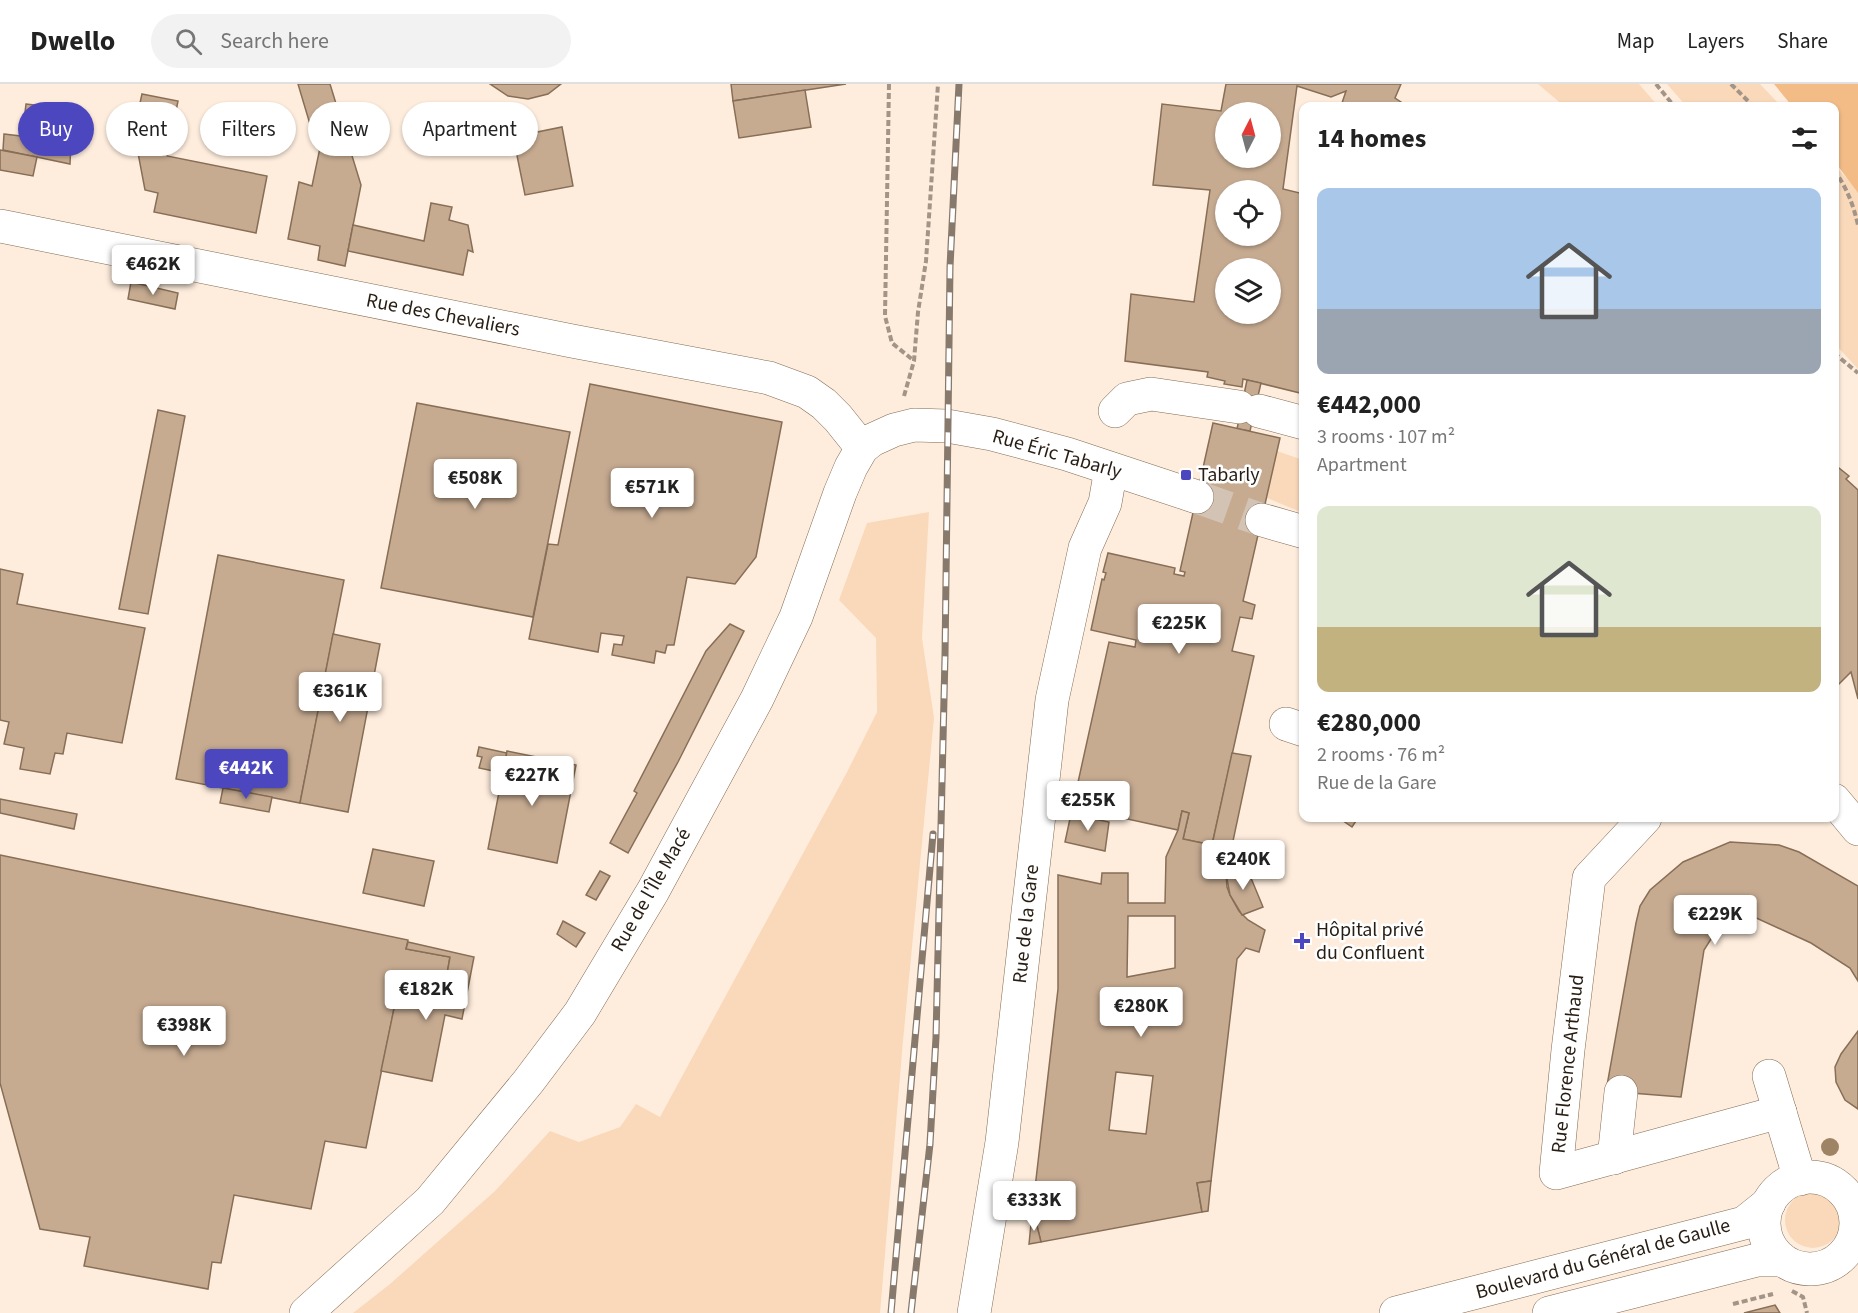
<!DOCTYPE html>
<meta charset="utf-8">
<style>
:root{--surface:#fff;--page:#f2f2f2;--text:#222;--muted:#767676;--line:#e0e0e0;--accent:#4c47be}
body{margin:0;font-family:"Source Sans 3",sans-serif;background:var(--page);color:var(--text);height:100vh;display:flex;flex-direction:column;font-size:22px;white-space:nowrap}
*{box-sizing:border-box;margin:0}
p{font-size:20px;color:var(--muted)}
.icon{flex:none;width:33px;height:33px;fill:none;stroke:currentColor;stroke-width:2;stroke-linecap:round;stroke-linejoin:round}
.map{position:relative;flex:1;overflow:hidden}
.sheet{position:absolute;left:1299px;top:18px;width:540px;height:720px;display:flex;flex-direction:column;background:var(--surface);border-radius:12px;box-shadow:0 2px 4px #0004}
.sheet>*{flex:none}
.guide{position:absolute;left:18px;top:18px;width:570px;height:54px;display:flex;gap:12px}
.needle{width:39px;rotate:6deg}
.controls{position:absolute;left:1215px;top:18px;display:grid;gap:12px}
.controls a{display:grid;place-items:center;width:66px;height:66px;border-radius:50%;background:var(--surface);box-shadow:0 2px 4px #0004;font-size:30px}
.price{position:absolute;translate:-50% -51px;padding:0 14px;border-radius:6px;background:#fff;color:#222;font-size:20px;line-height:39px;filter:drop-shadow(0 2px 3px #0008)}
.price::after{content:'';position:absolute;left:50%;top:36px;width:18px;height:14px;margin-left:-9px;background:inherit;clip-path:polygon(0 0,100% 0,50% 100%)}
.price.selected{background:var(--accent);color:#fff}
ul{padding:0;list-style:none}
li{display:grid;align-content:center;gap:12px;height:318px;padding:0 18px}
li span{display:grid;place-items:center;height:186px;border-radius:12px;color:#555}
li>.icon{margin-inline-start:auto}
span .icon{width:108px;height:108px;fill:#fffc;stroke-width:1}
li b{font-size:26px}
h2{display:flex;justify-content:space-between;align-items:center;height:72px;padding:0 18px;font-size:26px}
.pill{padding:0 21px;border-radius:27px;background:var(--surface);box-shadow:0 2px 4px #0004;font-size:21px;line-height:54px}
.pill.selected{background:var(--accent);color:#fff}
header{display:flex;align-items:center;gap:36px;box-sizing:border-box;height:84px;padding:0 30px;background:var(--surface);border-bottom:2px solid var(--line)}
header strong{font-size:28px}
nav{display:flex;gap:33px;margin-inline-start:auto;font-size:21px}
.search{width:420px;height:54px;background:var(--page);display:flex;align-items:center;gap:15px;box-sizing:border-box;padding:0 21px;border-radius:33px;color:var(--muted);font-size:22px}
.map>svg:first-child{display:block}
</style>
<header>
<strong>Dwello</strong>
<div class="search"><svg class="icon" aria-label="search" viewBox="0 0 24 24"><circle cx="10" cy="10" r="6"/><path d="M15 15l6 6"/></svg>Search here</div>
<nav><a>Map</a><a>Layers</a><a>Share</a></nav>
</header>
<div class="map">
<svg width="1858" height="1229" viewBox="0 0 1858 1229">
<rect width="100%" height="100%" fill="#feeddd"/>
<!-- green -->
<g fill="#fad9ba">
<path d="M1538 0H1639L1658 22H1564Z"/>
<path d="M1667 0H1760L1781 22H1686Z"/>
<path d="M1834 81 1858 106V285L1835 260Z"/>
<path d="M1277 367 1303 376V429L1267 414Z"/>
<path d="M929 428 922 554 934 634 903 957 880 1229H353L390 1200 495 1107 550 1047 579 1058 620 1043 636 1020 660 1033 846 690 877 628 876 554 839 516 867 439Z"/>
<circle cx="1813" cy="1136" r="28"/>
</g>
<!-- water -->
<path fill="#f3bc87" d="M1774 0H1858V109L1835 78 1834 22H1792Z"/>
<!-- building -->
<g fill="#c6ab91" stroke="#876e56" stroke-width="1.5" fill-rule="evenodd">
<path d="M298 0H330L361 101 345 182 318 176 320 162 288 155 299 98 312 102 321 59 315 57Z"/>
<path d="M490 0H561L548 10 528 15 508 12Z"/>
<path d="M731 0H846L733 17Z"/>
<path d="M1226 0H1401L1395 14 1407 22H1341L1346 7 1331 13 1297 2 1283 105 1304 110V310L1243 295 1242 303 1224 300 1225 297 1207 293 1208 288 1125 277 1131 210 1194 218 1210 106 1153 101 1162 20 1221 27ZM1226 28H1270V74H1226ZM1226 106H1270V152H1226ZM1226 184H1270V230H1226Z"/>
<path d="M805 6 811 43 739 54 733 17Z"/>
<path d="M142 10 178 17 167 72 267 92 256 149 154 128 158 109 145 106 138 69 142 47 134 46Z"/>
<path d="M26 20 74 26 71 58 22 53Z"/>
<path d="M536 42 537 48 562 43 573 102 525 111 512 47Z"/>
<path d="M4 50 71 58 70 80 3 66Z"/>
<path d="M0 66 37 73 33 92 0 86Z"/>
<path d="M431 119 452 123 449 136 468 141 473 168 468 166 463 191 348 167 353 141 424 157Z"/>
<path d="M131 198 178 209 175 225 128 215Z"/>
<path d="M1247 296 1261 299 1250 347 1237 345Z"/>
<path d="M590 300 782 338 756 473 735 500 687 493 674 561H667L665 569 656 567 654 579 612 571 614 560 622 561 624 552 601 549 598 568 529 555 548 460 558 461Z"/>
<path d="M417 319 570 348 533 533 381 504Z"/>
<path d="M158 326 185 332 148 530 119 525Z"/>
<path d="M1213 339 1280 354 1243 517 1255 521 1252 535 1240 533 1232 567 1254 572 1212 761 1183 755 1189 729 1182 727 1178 746 1109 731 1113 713 1106 711 1101 737 1071 730 1109 558 1135 563 1136 556 1091 546 1102 495 1104 496 1106 489 1103 488 1108 469 1175 484 1174 490 1184 492 1185 488 1180 487Z"/>
<path d="M1834 380 1849 392 1846 395 1858 406V615L1851 588 1839 600 1834 595Z"/>
<path d="M218 471 344 496 300 719 176 695Z"/>
<path d="M0 485 23 490 17 520 145 544 122 659 67 649 63 670 55 669 50 690 20 685 24 664 4 660 9 638 0 636Z"/>
<path d="M730 540 744 547 678 678 628 769 610 759 637 709 634 707 706 567Z"/>
<path d="M333 550 380 560 348 728 300 719Z"/>
<path d="M479 663 507 669 503 689 479 684 482 673 477 672Z"/>
<path d="M507 667 576 681 557 779 488 765Z"/>
<path d="M1232 669 1251 672 1226 790 1227 803 1230 811 1239 827 1248 836 1265 846 1259 868 1246 864 1237 875 1211 1097 1197 1099 1202 1128 1041 1158 1034 1130H1032L1058 905V791L1101 800 1102 789H1128V819H1165L1166 773 1178 746 1182 727 1189 729 1183 755 1212 761ZM1128 832H1175V884L1127 893ZM1116 988 1153 992 1146 1050 1109 1046Z"/>
<path d="M223 704 272 713 269 728 220 719Z"/>
<path d="M0 715 77 730 74 745 0 729Z"/>
<path d="M1071 730 1109 738 1105 767 1065 758Z"/>
<path d="M1339 734H1358L1352 743Z"/>
<path d="M1730 758 1779 761 1799 768 1858 802V897L1850 884 1811 859 1752 832 1734 835 1716 847 1704 866 1681 1013 1606 1007 1636 839 1640 822 1650 806 1683 778Z"/>
<path d="M373 765 434 777 424 822 363 809Z"/>
<path d="M0 771 408 856 406 865 450 873 441 924 396 915 366 1064 325 1057 311 1125 234 1111 221 1179 212 1178 208 1205 84 1182 90 1153 40 1145 0 999Z"/>
<path d="M1246 782 1263 823 1242 831 1230 811 1226 790Z"/>
<path d="M600 787 610 792 596 816 586 811Z"/>
<path d="M563 837 585 849 576 863 557 850Z"/>
<path d="M408 858 474 873 462 935 445 931 432 997 381 987 396 915 441 924 450 873 406 865Z"/>
<path d="M1858 947V1025L1845 1016 1836 998 1835 983 1841 970Z"/>
<path d="M1211 1097 1208 1127 1202 1128 1197 1099Z"/>
<path d="M1032 1130H1034L1041 1158 1029 1160Z"/>
<path d="M1775 1221 1780 1229H1744Z"/>
</g>
<g fill="none" stroke-linecap="round" stroke-linejoin="round">
<!-- minor-tunnel -->
<path stroke="#d3c3b5" stroke-width="33" stroke-dasharray="33 16" stroke-linecap="butt" d="M1197 413 1262 436"/>
<defs>
<g id="minor">
<path d="M0 142 572 257 769 294 807 308 824 320 838 334 862 364"/>
<path d="M1115 327 1127 315 1151 310 1239 323"/>
<path d="M1259 327 1304 339"/>
<path d="M1262 436 1304 448"/>
<path d="M1286 640 1304 646"/>
<path d="M1834 716 1858 745"/>
<path d="M1645 734 1589 794 1568 966 1556 1089 1780 1028"/>
<path d="M1769 992 1800 1095"/>
<path d="M1614 1074 1621 1008"/>
<path d="M306 1229 430 1117 528 998 580 929 653 807 757 615 796 533 840 409 851 383 862 364 872 356 894 346 914 341 947 342 992 350 1067 370 1197 413"/>
<path d="M974 1229 1002 1058 1052 616 1085 464 1105 419 1111 385"/>
</g>
<g id="major">
<circle cx="1810" cy="1139" r="46"/>
<path d="M1396 1229 1744 1139 1769 1119"/>
<path d="M1549 1229 1757 1176H1782"/>
</g>
</defs>
<!-- minor casing -->
<use href="#minor" stroke="#836b53" stroke-width="34"/>
<!-- major casing -->
<use href="#major" stroke="#836b53" stroke-width="34"/>
<!-- path -->
<g stroke="#a29486" stroke-width="4" stroke-dasharray="6 3" stroke-linecap="butt">
<path d="M889 0 885 232 892 259 913 276"/>
<path d="M1656 0 1674 22"/>
<path d="M1731 0 1753 22"/>
<path d="M1834 86C1847 104 1853 120 1858 141"/>
<path d="M1834 269 1858 289"/>
<path d="M904 312 914 277 918 228 926 177 938 0"/>
<path d="M1792 1207 1803 1213 1807 1229"/>
<path d="M1733 1220 1773 1210"/>
</g>
<!-- minor -->
<use href="#minor" stroke="#fff" stroke-width="33"/>
<!-- major -->
<use href="#major" stroke="#fff" stroke-width="33"/>
<defs>
<g id="rail">
<path d="M891 1229 933 750"/>
<path d="M911 1229 930 1060 936 953 945 572 950 183 959 0"/>
</g>
</defs>
<!-- rail casing -->
<use href="#rail" stroke="#877a6d" stroke-width="7"/>
<!-- rail -->
<use href="#rail" stroke="#fff" stroke-width="4.5" stroke-dasharray="14" stroke-linecap="butt"/>
</g>
<!-- trees -->
<circle fill="#9e8465" cx="1830" cy="1063" r="9"/>
<!-- markers -->
<g fill="#4c47be" stroke="#fff" stroke-width="2">
<rect x="1180" y="385" width="12" height="12" rx="3"/>
<path d="M1299 848h6v6h6v6h-6v6h-6v-6h-6v-6h6z"/>
</g>
<g text-anchor="middle" dominant-baseline="central" stroke-width="5" stroke-linejoin="round" paint-order="stroke">
<!-- street labels -->
<g font-size="20" fill="#271d13" stroke="#fff">
<text transform="translate(443 231) rotate(11)">Rue des Chevaliers</text>
<text transform="translate(1057 370) rotate(16)">Rue Éric Tabarly</text>
<text transform="translate(651 806) rotate(-60)">Rue de l'Île Macé</text>
<text transform="translate(1026 840) rotate(-84)">Rue de la Gare</text>
<text transform="translate(1568 980) rotate(-84)">Rue Florence Arthaud</text>
<text transform="translate(1603 1175) rotate(-15)">Boulevard du Général de Gaulle</text>
</g>
<!-- poi labels -->
<g font-size="20" fill="#271d13" stroke="#fff" text-anchor="start">
<text x="1198" y="391">Tabarly</text>
<text x="1316" y="846">Hôpital privé<tspan x="1316" dy="23">du Confluent</tspan></text>
</g>
</g>
</svg>
<div class="controls">
<a><svg class="needle" viewBox="-14 -14 28 28"><path d="M0-13l5 13h-10z" fill="#e53935"/><path d="M0 13l5-13h-10z" fill="#767676"/></svg></a>
<a><svg class="icon" aria-label="locate" viewBox="0 0 24 24"><circle cx="12" cy="12" r="6"/><path d="M12 2v4M12 18v4M2 12h4M18 12h4"/></svg></a>
<a><svg class="icon" aria-label="layers" viewBox="0 0 24 24"><path d="M12 4l9 5-9 5-9-5zM3 14l9 5 9-5"/></svg></a>
</div>
<b class="price" style="left:153px;top:212px">€462K</b>
<b class="price" style="left:475px;top:426px">€508K</b>
<b class="price" style="left:652px;top:435px">€571K</b>
<b class="price" style="left:1179px;top:571px">€225K</b>
<b class="price" style="left:340px;top:639px">€361K</b>
<b class="price selected" style="left:246px;top:716px">€442K</b>
<b class="price" style="left:532px;top:723px">€227K</b>
<b class="price" style="left:1088px;top:748px">€255K</b>
<b class="price" style="left:1243px;top:807px">€240K</b>
<b class="price" style="left:1715px;top:862px">€229K</b>
<b class="price" style="left:426px;top:937px">€182K</b>
<b class="price" style="left:1141px;top:954px">€280K</b>
<b class="price" style="left:184px;top:973px">€398K</b>
<b class="price" style="left:1034px;top:1148px">€333K</b>
<div class="guide">
<a class="pill selected">Buy</a>
<a class="pill">Rent</a>
<a class="pill">Filters</a>
<a class="pill">New</a>
<a class="pill">Apartment</a>
</div>
<section class="sheet">
<h2>14 homes<svg class="icon" aria-label="filters" viewBox="0 0 24 24"><path d="M4 7h16M4 17h16"/><circle cx="9" cy="7" r="2"/><circle cx="15" cy="17" r="2"/></svg></h2>
<ul>
<li><span style="background:linear-gradient(#a9c7e8 65%,#9aa5b1 0)"><svg class="icon" aria-label="home" viewBox="0 0 24 24"><path d="M3 11l9-7 9 7M6 9v11h12V9"/></svg></span><div><b>€442,000</b><p>3 rooms · 107 m²</p><p>Apartment</p></div></li>
<li><span style="background:linear-gradient(#dfe7d0 65%,#c2b280 0)"><svg class="icon" aria-label="home" viewBox="0 0 24 24"><path d="M3 11l9-7 9 7M6 9v11h12V9"/></svg></span><div><b>€280,000</b><p>2 rooms · 76 m²</p><p>Rue de la Gare</p></div></li>
</ul>
</section>
</div>
